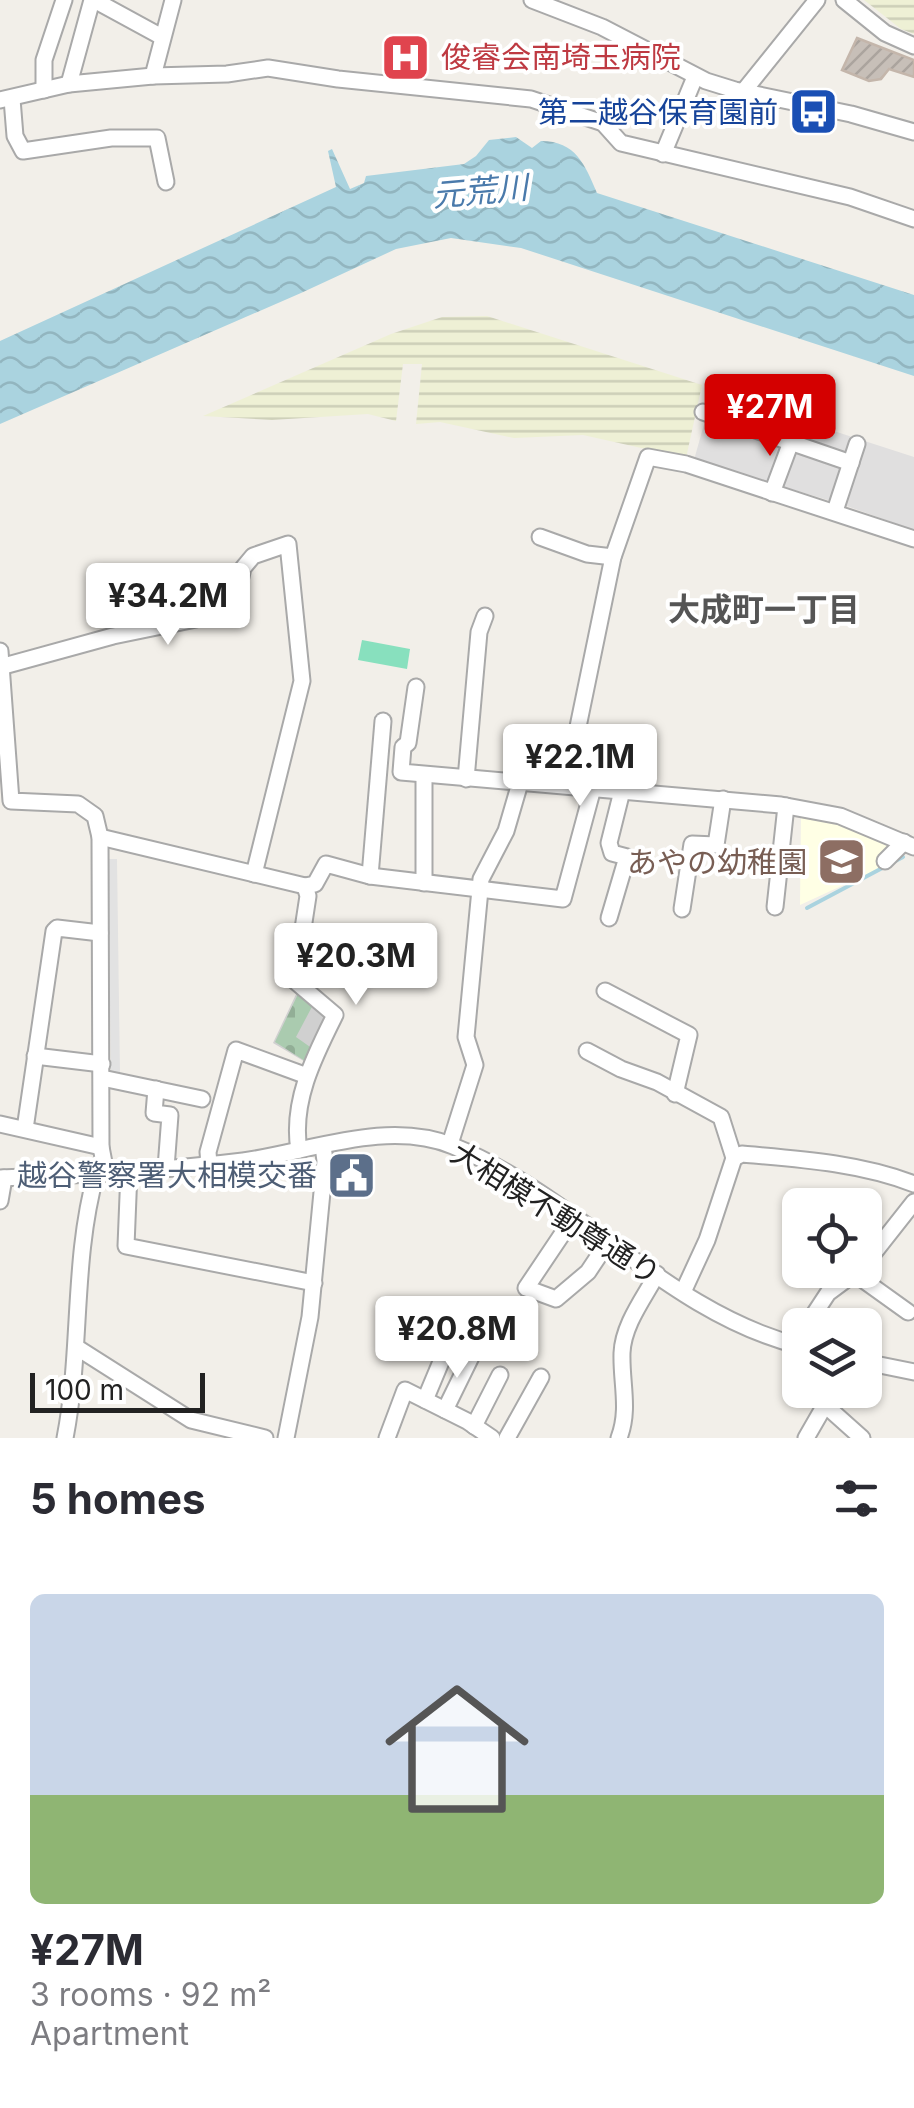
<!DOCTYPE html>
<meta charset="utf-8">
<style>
:root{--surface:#fff;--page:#f7f7f7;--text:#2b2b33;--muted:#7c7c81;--line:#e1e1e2;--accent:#d40000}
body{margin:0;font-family:Inter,"Noto Sans JP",sans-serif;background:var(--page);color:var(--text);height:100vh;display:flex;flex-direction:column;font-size:38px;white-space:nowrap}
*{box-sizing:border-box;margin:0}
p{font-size:32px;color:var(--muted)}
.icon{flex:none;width:55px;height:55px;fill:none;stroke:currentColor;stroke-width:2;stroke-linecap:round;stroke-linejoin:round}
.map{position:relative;height:1438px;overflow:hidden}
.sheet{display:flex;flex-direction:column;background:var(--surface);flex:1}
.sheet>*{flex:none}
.fabs{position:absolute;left:782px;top:1188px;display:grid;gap:20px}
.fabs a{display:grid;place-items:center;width:100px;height:100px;border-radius:15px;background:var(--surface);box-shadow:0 2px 8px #0004;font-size:50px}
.scale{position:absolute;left:30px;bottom:25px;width:175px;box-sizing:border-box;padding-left:10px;border:5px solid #222;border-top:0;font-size:28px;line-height:35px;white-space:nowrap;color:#222;-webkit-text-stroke:8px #fff;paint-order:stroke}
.price{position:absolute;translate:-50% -85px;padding:0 22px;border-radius:10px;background:#fff;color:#222;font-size:32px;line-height:65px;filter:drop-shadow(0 2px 5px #0008)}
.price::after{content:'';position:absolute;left:50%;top:60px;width:30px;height:22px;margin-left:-15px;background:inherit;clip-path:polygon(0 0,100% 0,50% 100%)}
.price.current{background:var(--accent);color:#fff}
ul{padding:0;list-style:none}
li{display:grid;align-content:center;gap:20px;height:530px;padding:0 30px}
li+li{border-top:2px solid var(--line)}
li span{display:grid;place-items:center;height:310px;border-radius:15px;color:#555}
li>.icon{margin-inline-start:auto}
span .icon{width:180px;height:180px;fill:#fffc;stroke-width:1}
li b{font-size:42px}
h2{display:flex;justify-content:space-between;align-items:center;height:120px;padding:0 30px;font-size:42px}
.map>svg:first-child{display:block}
</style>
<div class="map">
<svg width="914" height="1438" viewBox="0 0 914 1438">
<defs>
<pattern id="farmland-rules" width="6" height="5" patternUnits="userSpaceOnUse" patternTransform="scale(2.5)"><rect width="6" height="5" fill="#eef0d5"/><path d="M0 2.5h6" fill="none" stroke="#ccceb7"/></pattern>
<pattern id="cemetery-stones" width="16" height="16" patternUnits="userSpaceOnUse" patternTransform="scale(2.5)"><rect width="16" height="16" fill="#aacbaf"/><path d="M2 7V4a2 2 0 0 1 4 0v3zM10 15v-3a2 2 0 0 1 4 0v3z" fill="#92ae96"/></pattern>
<pattern id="water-waves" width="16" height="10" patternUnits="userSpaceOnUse" patternTransform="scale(2.5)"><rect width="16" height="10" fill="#aad3df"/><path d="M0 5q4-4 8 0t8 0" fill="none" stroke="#92b5bf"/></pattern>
<pattern id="building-hatch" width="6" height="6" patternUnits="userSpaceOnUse" patternTransform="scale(2.5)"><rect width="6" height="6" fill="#c7bfb8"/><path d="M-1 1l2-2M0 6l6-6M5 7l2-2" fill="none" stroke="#aba49e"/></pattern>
</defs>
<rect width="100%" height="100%" fill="#f2efe9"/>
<!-- residential -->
<path fill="#e0dfdf" d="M713 392 914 457V530L841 504 694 460Z"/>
<!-- education -->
<path fill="#ffffe5" d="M801 815 828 819 896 847 887 865 800 905Z"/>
<!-- religious -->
<path fill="#d0d0d0" d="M298 990 330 1016 307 1063 273 1043Z"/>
<!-- farmland -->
<g fill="url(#farmland-rules)">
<path d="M864 0H914V34L901 29Z"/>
<path d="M487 316 702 385 686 458 583 435 514 438 440 422 416 424 422 364H403L396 421 368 414 272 420 203 416 391 334 442 317Z"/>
</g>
<!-- cemetery -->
<path fill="url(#cemetery-stones)" d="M299 992 314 1003 296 1037 313 1049 305 1061 275 1042Z"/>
<!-- pitch -->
<path fill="#88e0be" d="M362 640 410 649 407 669 358 660Z"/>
<!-- parking -->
<path fill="#e2e2e2" d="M108 859H117L120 1074H111Z"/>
<!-- water -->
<path fill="url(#water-waves)" d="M516 137 532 148 541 141C576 141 585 165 597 193L914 295V376L521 248 451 238 396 249 301 293 0 424V341L336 187 328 151 332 149 350 189 364 183 366 176 464 164 476 156 489 140Z"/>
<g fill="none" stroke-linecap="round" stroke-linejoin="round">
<!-- stream -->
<path stroke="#aad3df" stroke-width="4" d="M807 908 903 857"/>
</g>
<!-- building -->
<path fill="url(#building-hatch)" stroke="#c4b6ab" stroke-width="2.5" d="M857 38 914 60V77L889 69 881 79 869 81 842 70Z"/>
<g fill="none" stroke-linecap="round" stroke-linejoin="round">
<defs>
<g id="minor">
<path d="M94 0 162 37"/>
<path d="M532 0 602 27 706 81 735 90 851 114 914 132"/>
<path d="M844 0 885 33 914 46"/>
<path d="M153 76 173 0"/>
<path d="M69 84 92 0"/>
<path d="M44 90V60L64 0"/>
<path d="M743 92 817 0"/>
<path d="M12 99 15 136 23 151 111 138H157L166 182"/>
<path d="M0 100 69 84 153 76 227 74 268 68 338 79 531 99 603 123 621 143 850 197 914 219"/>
<path d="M663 154 695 77"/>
<path d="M703 412 851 463"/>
<path d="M772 493 791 442"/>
<path d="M835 511 857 444"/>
<path d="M540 537 587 554 613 557"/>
<path d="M0 651 11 801 78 804 95 816 100 837 101 1147 106 1173"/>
<path d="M0 667 113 636 196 619 227 606 236 598 243 568 253 556 288 544 302 681 254 874"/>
<path d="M416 687 408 743 403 747 401 772 781 805 840 816 914 847"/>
<path d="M424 775V883"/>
<path d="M466 779 479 632 485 616"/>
<path d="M566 785 613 557 648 457 686 464 914 539"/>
<path d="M100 837 305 886 315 884 326 864 370 876 563 899 593 788"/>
<path d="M885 861 904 842"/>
<path d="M370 876 383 721"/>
<path d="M775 907 786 806"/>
<path d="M682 909 692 844 716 845 723 799"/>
<path d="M609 918 627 857 612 853 609 843 622 791"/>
<path d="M605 991 689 1035 675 1094"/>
<path d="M587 1051 621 1069 657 1082 721 1117 734 1158"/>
<path d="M35 1056 102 1064"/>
<path d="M102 1078 202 1099"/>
<path d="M156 1089 154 1113 170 1115 166 1168"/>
<path d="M0 1124 101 1147"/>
<path d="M25 1129 54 931 57 928 100 933"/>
<path d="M450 1144 475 1065 466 1037 481 879 506 831 520 783"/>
<path d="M299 1150C291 1102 314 1057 335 1015L295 981 308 896 305 886"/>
<path d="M209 1164 208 1152 236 1050 307 1076"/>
<path d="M129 1171 126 1246 314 1283"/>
<path d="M0 1178C81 1175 162 1171 243 1161 309 1152 387 1119 453 1146 577 1196 668 1313 800 1346"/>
<path d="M0 1201 4 1178"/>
<path d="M573 1218 526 1288 556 1299 588 1272 608 1242"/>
<path d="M865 1264 914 1202"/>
<path d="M855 1274 908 1312"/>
<path d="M683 1292 707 1240 734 1158 742 1154C799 1159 860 1163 914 1184"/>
<path d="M807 1325 828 1293 859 1270"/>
<path d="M76 1347 191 1420 265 1438"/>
<path d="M865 1362 914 1372"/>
<path d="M425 1400 448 1345"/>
<path d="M825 1405 862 1438"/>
<path d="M445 1410 494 1310"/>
<path d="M474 1426 500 1375"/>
<path d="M65 1438C82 1351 72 1260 96 1174"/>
<path d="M286 1438 310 1317 325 1161 323 1146"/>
<path d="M387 1438 405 1390 467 1421 492 1438"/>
<path d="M507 1438 541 1377"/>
<path d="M619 1438C630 1409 621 1383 622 1353 623 1325 644 1298 657 1274"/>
<path d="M806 1438 825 1405 827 1390"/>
</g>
</defs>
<!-- minor casing -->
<use href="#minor" stroke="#a9a9a9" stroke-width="19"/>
<!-- minor -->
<use href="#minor" stroke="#fff" stroke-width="15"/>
</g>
<!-- icons -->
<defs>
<symbol id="hospital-square" viewBox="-11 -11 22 22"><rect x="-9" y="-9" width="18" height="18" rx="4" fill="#e0444e" stroke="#fff"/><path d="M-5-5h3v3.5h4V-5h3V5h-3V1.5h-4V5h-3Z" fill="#fff"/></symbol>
<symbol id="bus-square" viewBox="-11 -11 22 22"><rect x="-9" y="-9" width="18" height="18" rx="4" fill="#1a4fb4" stroke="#fff"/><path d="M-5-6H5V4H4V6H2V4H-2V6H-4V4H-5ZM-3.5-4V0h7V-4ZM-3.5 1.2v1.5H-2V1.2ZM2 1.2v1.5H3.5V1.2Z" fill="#fff"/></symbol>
<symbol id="school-square" viewBox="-11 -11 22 22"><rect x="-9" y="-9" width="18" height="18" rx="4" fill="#8d6e63" stroke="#fff"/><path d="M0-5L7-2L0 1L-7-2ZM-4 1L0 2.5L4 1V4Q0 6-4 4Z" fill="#fff"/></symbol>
<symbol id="civic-square" viewBox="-11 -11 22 22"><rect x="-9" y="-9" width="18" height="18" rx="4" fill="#5c6f8a" stroke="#fff"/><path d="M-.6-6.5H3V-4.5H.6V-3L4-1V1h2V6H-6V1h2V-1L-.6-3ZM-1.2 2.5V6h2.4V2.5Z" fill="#fff"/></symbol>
</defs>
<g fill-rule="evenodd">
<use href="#hospital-square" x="378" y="30" width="55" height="55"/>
<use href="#bus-square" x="786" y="84" width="55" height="55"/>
<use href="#school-square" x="814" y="834" width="55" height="55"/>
<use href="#civic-square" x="324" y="1148" width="55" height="55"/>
</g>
<g text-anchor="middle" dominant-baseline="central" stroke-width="8" stroke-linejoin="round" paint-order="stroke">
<!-- health labels -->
<g font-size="30" fill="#be3a42" stroke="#fff" text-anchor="start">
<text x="441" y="57">俊睿会南埼玉病院</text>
</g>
<!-- transit labels -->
<g font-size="30" fill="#164399" stroke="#fff" text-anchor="end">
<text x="778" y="112">第二越谷保育園前</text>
</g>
<!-- education labels -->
<g font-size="30" fill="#785e54" stroke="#fff" text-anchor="end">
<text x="807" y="862">あやの幼稚園</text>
</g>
<!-- service labels -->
<g font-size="30" fill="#4e5e75" stroke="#fff" text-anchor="end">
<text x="317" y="1175">越谷警察署大相模交番</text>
</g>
<!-- street labels -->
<g font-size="30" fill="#222" stroke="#fff">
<text transform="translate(556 1213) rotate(32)">大相模不動尊通り</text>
</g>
<!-- water labels -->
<g font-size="32" font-style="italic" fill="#4a7aab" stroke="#fff">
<text transform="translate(480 191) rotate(-5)">元荒川</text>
</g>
<!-- neighbourhood labels -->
<g font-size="32" font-weight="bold" fill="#555" stroke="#fff">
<text x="764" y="609">大成町一丁目</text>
</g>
</g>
</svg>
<div class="fabs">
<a><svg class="icon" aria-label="locate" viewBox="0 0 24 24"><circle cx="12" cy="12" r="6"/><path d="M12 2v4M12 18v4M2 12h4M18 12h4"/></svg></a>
<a><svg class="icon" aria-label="layers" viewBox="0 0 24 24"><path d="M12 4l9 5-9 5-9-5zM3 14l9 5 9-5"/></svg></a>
</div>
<div class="scale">100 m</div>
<b class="price current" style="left:770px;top:459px">¥27M</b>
<b class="price" style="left:168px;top:648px">¥34.2M</b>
<b class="price" style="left:580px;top:809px">¥22.1M</b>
<b class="price" style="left:356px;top:1008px">¥20.3M</b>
<b class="price" style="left:457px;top:1381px">¥20.8M</b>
</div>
<section class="sheet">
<h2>5 homes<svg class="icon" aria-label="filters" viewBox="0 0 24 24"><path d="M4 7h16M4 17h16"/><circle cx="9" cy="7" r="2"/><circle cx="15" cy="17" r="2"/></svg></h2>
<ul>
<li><span style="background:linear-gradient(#c9d6e8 65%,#8fb573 0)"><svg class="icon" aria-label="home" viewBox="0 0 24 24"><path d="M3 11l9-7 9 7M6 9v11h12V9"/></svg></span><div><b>¥27M</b><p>3 rooms · 92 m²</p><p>Apartment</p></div></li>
</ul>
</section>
